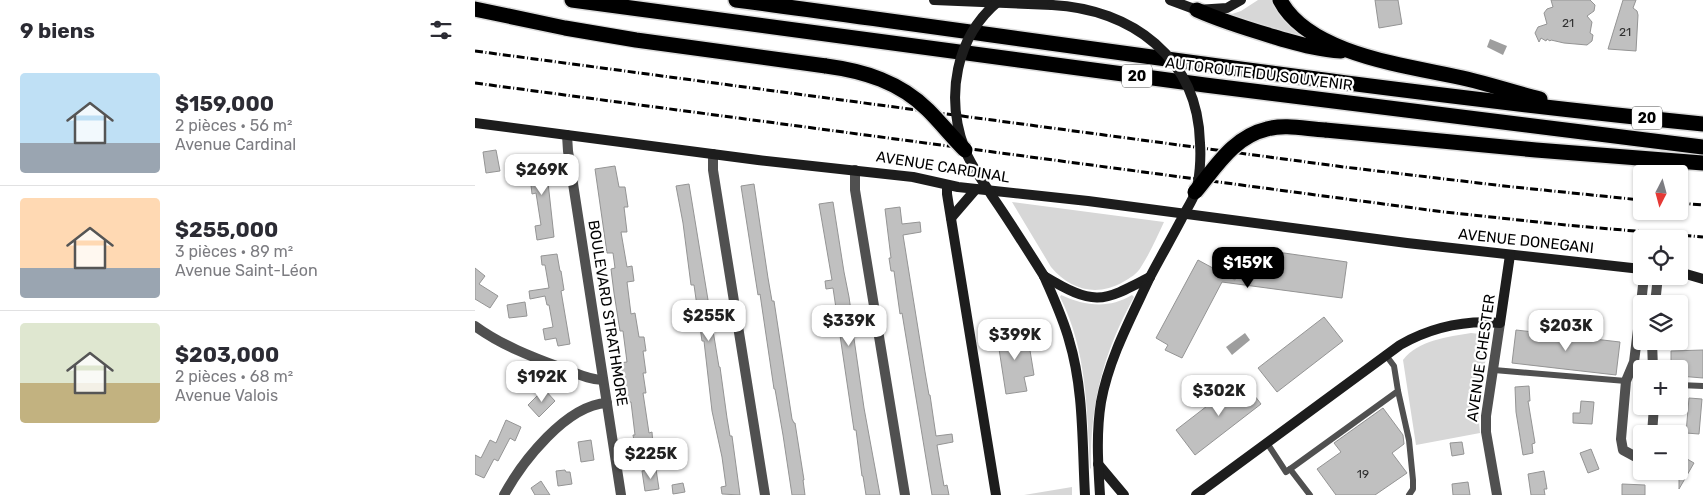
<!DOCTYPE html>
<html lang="fr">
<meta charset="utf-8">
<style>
:root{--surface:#fff;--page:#f2f2f3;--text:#2b2b33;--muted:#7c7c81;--line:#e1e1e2;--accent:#000}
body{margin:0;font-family:Rubik,sans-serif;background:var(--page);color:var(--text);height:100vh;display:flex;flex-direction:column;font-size:19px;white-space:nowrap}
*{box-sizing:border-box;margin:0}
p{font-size:16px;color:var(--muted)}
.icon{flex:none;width:28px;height:28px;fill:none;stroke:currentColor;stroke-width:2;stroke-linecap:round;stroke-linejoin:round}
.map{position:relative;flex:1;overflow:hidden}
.sheet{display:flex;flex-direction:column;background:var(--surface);width:475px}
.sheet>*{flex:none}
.needle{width:32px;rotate:186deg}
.tools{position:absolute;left:1158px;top:165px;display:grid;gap:10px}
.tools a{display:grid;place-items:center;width:55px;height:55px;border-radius:5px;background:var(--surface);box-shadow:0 1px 4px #0004;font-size:25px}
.price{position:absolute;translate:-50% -42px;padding:0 11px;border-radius:10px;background:#fff;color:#222;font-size:16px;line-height:32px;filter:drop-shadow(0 1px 2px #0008)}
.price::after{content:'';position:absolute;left:50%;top:30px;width:15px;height:11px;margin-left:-8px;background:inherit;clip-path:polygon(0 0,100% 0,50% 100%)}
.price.active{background:var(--accent);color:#fff}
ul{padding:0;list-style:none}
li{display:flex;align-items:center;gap:15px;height:125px;padding:0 20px}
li+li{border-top:1px solid var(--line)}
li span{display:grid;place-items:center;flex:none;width:140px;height:100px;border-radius:5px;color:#555}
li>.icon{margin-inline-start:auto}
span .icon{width:60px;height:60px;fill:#fffc;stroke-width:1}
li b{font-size:21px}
h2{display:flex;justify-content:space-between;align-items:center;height:60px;padding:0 20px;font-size:21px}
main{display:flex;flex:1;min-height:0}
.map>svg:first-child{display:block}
</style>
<main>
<section class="sheet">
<h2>9 biens<svg class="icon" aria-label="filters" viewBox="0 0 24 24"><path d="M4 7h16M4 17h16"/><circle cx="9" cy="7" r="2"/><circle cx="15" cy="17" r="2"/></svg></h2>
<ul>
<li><span style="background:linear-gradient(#bfe0f5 70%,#9aa5b1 0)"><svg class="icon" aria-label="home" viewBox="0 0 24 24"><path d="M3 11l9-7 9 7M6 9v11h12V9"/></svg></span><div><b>$159,000</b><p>2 pièces · 56 m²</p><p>Avenue Cardinal</p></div></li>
<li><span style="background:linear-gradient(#ffd9b3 70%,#9aa5b1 0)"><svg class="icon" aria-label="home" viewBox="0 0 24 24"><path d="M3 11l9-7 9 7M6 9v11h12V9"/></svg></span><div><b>$255,000</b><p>3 pièces · 89 m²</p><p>Avenue Saint-Léon</p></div></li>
<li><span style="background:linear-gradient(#dfe7d0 60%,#c2b280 0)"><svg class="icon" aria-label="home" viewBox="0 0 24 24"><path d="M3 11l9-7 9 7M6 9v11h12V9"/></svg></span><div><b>$203,000</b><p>2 pièces · 68 m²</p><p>Avenue Valois</p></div></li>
</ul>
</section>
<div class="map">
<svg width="1228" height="495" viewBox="0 0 1228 495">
<rect width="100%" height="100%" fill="#fff"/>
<!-- green -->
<g fill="#d7d7d7">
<path d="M783 0H800L827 34 824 40 748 17 766 11Z"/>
<path d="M537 202 689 222C682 237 675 253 666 267 662 274 655 278 648 282 622 297 595 290 576 267Z"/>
<path d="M586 295C610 306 634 309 657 295L659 297C628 353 615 405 616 468L615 469C612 410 612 350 585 297Z"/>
<path d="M996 333 1005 334 1012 340V350L1003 410 1005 433 941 445 928 360C943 340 973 337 996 333Z"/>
<path d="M597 487V495H549Z"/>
</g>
<!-- water -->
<g fill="#9e9e9e">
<path d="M1015 39 1032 46 1028 55 1012 47Z"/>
<path d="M770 333 775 340 757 355 751 347Z"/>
</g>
<!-- building -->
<g fill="#c0c0c0" stroke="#949494">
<path d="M900 0H923L927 24 904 28Z"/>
<path d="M1076 0H1115L1120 5 1119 11 1112 16 1117 22 1115 33 1118 35 1117 41 1112 45 1089 43 1076 40 1075 41 1072 39 1071 41 1066 38 1064 42 1060 33 1063 27 1072 24 1069 13 1072 9 1078 7Z"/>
<path d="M1148 0H1161L1158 8 1162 11 1163 15 1161 51 1133 49Z"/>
<path d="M21 150 25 171 11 173 8 152Z"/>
<path d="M70 155 79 237 62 240 60 226 66 225 61 193 57 194 53 158Z"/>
<path d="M140 166 144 187H150L153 207H149L152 232H146L152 267 157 266 159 281 152 282 156 314 160 313 164 337H169L171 351H168L171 373H168L171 393H168L174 433 177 432 178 445 160 447 158 435H160L156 402H153L148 376 146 377 144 363 152 362 148 331H145L139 293 136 269 140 268 138 253H132L120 169Z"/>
<path d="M214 184 244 367H245L252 418 255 436H257L265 495 247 494 246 487 251 486 247 457 237 411 229 341H227L219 285H216L208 223 201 186Z"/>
<path d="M279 184 293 278 297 301H299L317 419 319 423H320L329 480H328L330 495H317L308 435 300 389H299L285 294 283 295 266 186Z"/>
<path d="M358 202 369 272 374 297 376 311H375L389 408 405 495H391L388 476H387L381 430H379L358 288 351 289 350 281 357 280 344 204Z"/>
<path d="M425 207 427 224 445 222 446 232 428 235 450 372 454 395H455L461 436 477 434 478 442 462 445 469 486 472 485 474 495H457L427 313 425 314 419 271H416L414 258H416L410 209Z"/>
<path d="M781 249 872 262 867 298 747 282 707 358 690 350 693 345 681 338 723 260 760 280 762 270 777 272Z"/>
<path d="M82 254 85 271H86L89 290 86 291 95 344 83 346 81 338 70 340 68 329 78 327 74 305H72L70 296 55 299 54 291 74 288 70 265H67L66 256Z"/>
<path d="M0 268 10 276 4 284 23 296 15 308 0 299Z"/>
<path d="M50 302 52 316 34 318 32 305Z"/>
<path d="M849 317 868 341 802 392 783 368Z"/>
<path d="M1041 330 1145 342 1141 375 1037 363Z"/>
<path d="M552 332 559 375 549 377 552 391 531 394 522 336Z"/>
<path d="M1228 350V378L1204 376V369H1196V351Z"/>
<path d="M767 379 786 404 720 455 701 430Z"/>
<path d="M1054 386 1055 401H1053L1060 443 1057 444 1058 453 1048 455 1041 412 1040 387Z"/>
<path d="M69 389 80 401 64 417 53 405Z"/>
<path d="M1214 398 1227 399 1224 434 1211 433Z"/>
<path d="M1106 401 1119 402 1117 424 1098 423V413H1105Z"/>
<path d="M908 408 928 435 929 444 917 453 932 473 900 495H861L842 469 866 452 859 443Z"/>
<path d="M31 420 46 427 40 441 35 438 23 461 19 459 9 478 0 474V455L6 458 15 440 21 443Z"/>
<path d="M116 440 119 460 106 462 103 442Z"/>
<path d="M987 442 989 454 977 456 975 443Z"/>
<path d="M1116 449 1124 469 1113 473 1105 453Z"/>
<path d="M1207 456 1219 463 1204 489V479L1190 471H1204V462Z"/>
<path d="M181 469 184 489 170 491 167 471Z"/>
<path d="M90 470 91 472H95L97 484 83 486 81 471Z"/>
<path d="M1069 471 1072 489H1069L1070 495H1056L1053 474Z"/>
<path d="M66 481 75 495H60L56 488Z"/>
<path d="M993 482 995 495H978L977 484Z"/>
<path d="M208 483 210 492 198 494 197 485Z"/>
<path d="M1147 484 1170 485V495H1147Z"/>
</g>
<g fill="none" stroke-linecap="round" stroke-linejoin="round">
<defs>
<g id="highway">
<path d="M97 0 730 85 1228 147"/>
<path d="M261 0C583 43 905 92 1228 124"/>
<path d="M805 0C834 56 937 66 992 79 1017 85 1041 93 1065 99"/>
<path d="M0 9 90 28 161 40 351 66"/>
<path d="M722 10C751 23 780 31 810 40 828 45 846 50 866 51"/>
<path d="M850 130 1061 150 1228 163"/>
</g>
</defs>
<!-- highway casing -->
<use href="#highway" stroke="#dbdbdb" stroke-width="18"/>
<!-- lane -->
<g stroke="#505050" stroke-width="6">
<path d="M1019 370 1151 381"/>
<path d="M1204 385 1228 386"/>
<path d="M923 391 934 440 938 480V489L934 495"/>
<path d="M792 443 811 472 923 391 919 366 910 354"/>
<path d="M815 469 835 495"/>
</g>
<!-- street -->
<g stroke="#505050" stroke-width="10">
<path d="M92 135 93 151 146 495"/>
<path d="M238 154V170L290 495"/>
<path d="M380 170V190L430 495"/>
<path d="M1166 304 1169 276"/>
<path d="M1180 304 1183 276"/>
<path d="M1166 305 1159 362 1151 381 1146 439 1148 450 1161 457 1166 456"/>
<path d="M0 326C26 345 57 357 87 368 101 373 114 380 128 380"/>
<path d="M1177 341 1178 369"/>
<path d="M1177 434 1179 406"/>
<path d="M29 495C47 462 91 405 132 403"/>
<path d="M1022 495 1011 432V416L1025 323"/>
</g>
<!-- secondary -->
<g stroke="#1d1d1d" stroke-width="10">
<path d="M459 0 577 5"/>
<path d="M695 0 722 10 752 8 766 0"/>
<path d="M0 123 283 160 438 177 483 187 613 201 932 243 1166 269"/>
<path d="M472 185V194L521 495"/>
<path d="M476 218 501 189"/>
<path d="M1204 272 1228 279"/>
<path d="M569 276C578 297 588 318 594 340 609 389 607 444 610 495"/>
<path d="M569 276C619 306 626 303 675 277"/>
<path d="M623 464 649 495"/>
<path d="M625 495C623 464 621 433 626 402 634 358 656 318 675 277"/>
<path d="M721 495 925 345C955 328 990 320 1025 323L1035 255"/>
</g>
<!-- highway -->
<use href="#highway" stroke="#000" stroke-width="15"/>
<!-- rail -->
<g stroke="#000" stroke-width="3" stroke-dasharray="8 2.5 1 2.5" stroke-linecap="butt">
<path d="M0 51 869 167 1029 186 1166 200"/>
<path d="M0 83 969 212 1091 225 1228 237"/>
<path d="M1204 203 1228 205"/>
</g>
<defs>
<g id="highway-bridge">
<path d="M351 66C389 71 425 82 453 110 466 123 477 137 490 150"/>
<path d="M720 192C741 167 758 137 792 129 810 124 831 129 850 130"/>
</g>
</defs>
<!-- highway-bridge casing -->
<use href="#highway-bridge" stroke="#dbdbdb" stroke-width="18" stroke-linecap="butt"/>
<!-- secondary-bridge -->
<g stroke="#1d1d1d" stroke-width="10">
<path d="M525 0C480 36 470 97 490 150 496 166 508 181 517 196 535 222 552 249 569 276"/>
<path d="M577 5C657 9 723 58 725 143 726 157 725 180 720 193 717 202 710 211 706 220 696 239 685 258 675 277"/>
</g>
<!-- highway-bridge -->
<use href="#highway-bridge" stroke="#000" stroke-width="15"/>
</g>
<g text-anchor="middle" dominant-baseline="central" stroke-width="4.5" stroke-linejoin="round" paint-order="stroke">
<!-- number labels -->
<g font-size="12" fill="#303030">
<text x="1093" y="23">21</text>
<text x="1150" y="32">21</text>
<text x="888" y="474">19</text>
</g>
<!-- shield labels -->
<g fill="#fff" stroke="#4c4c4c" stroke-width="1">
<rect x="647" y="64.5" width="30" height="23" rx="4"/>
<rect x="1157" y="106.5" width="30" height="23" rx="4"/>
</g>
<g font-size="14" font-weight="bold" fill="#000">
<text x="662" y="76">20</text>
<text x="1172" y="118">20</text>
</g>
<!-- street labels -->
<g font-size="15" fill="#000" stroke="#fff">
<text transform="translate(784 74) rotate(7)">AUTOROUTE DU SOUVENIR</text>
<text transform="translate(468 167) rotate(9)">AVENUE CARDINAL</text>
<text transform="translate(1051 241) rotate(6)">AVENUE DONEGANI</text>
<text transform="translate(133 313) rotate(81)">BOULEVARD STRATHMORE</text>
<text transform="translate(1006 358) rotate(-82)">AVENUE CHESTER</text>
</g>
</g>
</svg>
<div class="tools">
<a><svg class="needle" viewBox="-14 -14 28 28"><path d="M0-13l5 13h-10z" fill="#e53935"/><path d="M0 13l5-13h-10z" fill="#7c7c81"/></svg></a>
<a><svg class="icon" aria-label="locate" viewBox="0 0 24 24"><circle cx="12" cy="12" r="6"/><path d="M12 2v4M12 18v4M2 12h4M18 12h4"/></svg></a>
<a><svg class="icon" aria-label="layers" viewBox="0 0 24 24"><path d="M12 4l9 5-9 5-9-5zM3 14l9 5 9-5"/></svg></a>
<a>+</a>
<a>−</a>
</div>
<b class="price" style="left:67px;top:196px">$269K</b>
<b class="price active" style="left:773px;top:289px">$159K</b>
<b class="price" style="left:234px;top:342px">$255K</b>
<b class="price" style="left:374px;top:347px">$339K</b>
<b class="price" style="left:1091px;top:352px">$203K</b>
<b class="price" style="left:540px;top:361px">$399K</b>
<b class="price" style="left:67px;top:403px">$192K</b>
<b class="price" style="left:744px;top:417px">$302K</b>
<b class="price" style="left:176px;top:480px">$225K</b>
</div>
</main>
